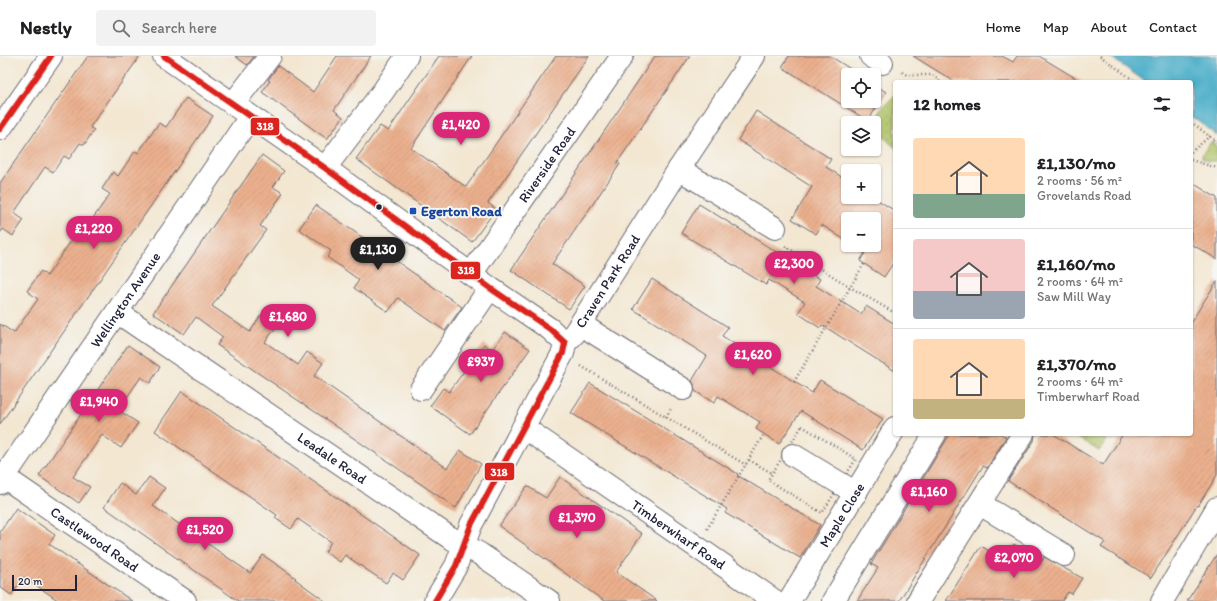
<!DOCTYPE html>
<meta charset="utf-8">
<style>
:root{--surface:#fff;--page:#f2f2f2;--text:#202124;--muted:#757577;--line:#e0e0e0;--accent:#db2777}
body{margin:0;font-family:Itim,sans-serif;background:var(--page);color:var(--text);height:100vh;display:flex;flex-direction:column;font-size:15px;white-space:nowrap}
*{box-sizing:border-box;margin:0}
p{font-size:13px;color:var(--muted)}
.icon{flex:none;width:22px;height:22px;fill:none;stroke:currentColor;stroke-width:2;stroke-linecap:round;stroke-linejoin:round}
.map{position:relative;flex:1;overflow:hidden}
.panel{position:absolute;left:893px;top:24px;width:300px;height:356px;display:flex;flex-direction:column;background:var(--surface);border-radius:4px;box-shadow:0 1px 3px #0004}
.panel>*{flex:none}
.buttons{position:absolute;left:841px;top:12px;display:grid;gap:8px}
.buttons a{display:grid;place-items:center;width:40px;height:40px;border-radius:4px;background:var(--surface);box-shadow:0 1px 3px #0004;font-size:20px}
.scale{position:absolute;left:12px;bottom:10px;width:65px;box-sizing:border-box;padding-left:4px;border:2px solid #22223b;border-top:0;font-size:11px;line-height:14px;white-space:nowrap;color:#22223b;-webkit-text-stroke:3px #f6f6f2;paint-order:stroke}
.price{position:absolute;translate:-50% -34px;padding:0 9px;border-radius:14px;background:var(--accent);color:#fff;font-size:13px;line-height:26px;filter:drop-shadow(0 1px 2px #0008)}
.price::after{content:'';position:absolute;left:50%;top:24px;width:12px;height:9px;margin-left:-6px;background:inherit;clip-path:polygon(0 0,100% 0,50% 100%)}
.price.active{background:#222;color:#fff}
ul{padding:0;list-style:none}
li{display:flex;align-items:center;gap:12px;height:100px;padding:0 20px}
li+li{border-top:1px solid var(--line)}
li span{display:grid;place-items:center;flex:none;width:112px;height:80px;border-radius:4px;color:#555}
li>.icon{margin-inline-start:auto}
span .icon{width:48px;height:48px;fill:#fffc;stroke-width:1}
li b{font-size:17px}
h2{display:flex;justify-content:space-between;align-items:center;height:48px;padding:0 20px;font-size:17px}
header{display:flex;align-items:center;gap:24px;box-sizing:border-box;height:56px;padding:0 20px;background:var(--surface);border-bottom:1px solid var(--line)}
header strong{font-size:19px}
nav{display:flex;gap:22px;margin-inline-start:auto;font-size:14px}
.search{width:280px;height:36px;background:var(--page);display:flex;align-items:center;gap:10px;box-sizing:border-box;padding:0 14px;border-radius:4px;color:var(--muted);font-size:15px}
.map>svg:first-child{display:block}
</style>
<header>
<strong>Nestly</strong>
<div class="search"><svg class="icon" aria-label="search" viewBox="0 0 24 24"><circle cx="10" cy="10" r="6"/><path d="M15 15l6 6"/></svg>Search here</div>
<nav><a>Home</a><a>Map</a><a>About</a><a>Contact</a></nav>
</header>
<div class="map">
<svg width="1217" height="545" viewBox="0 0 1217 545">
<defs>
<pattern id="park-dots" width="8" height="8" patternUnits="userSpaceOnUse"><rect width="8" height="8" fill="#afc266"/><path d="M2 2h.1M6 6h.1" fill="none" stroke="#96a659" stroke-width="1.8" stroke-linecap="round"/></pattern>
<pattern id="building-hatch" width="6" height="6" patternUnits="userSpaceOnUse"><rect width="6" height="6" fill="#ebb08e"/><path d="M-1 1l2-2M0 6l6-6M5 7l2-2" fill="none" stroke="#c9977b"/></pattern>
</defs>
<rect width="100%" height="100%" fill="#f6f6f2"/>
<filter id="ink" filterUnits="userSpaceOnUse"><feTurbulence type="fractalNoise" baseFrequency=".025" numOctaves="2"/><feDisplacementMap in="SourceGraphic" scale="8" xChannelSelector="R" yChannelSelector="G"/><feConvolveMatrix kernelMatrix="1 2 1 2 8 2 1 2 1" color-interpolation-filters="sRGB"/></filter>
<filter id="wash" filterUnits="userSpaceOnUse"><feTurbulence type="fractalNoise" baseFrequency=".012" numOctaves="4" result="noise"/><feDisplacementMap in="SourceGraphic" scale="16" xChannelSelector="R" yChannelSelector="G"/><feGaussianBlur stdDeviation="0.9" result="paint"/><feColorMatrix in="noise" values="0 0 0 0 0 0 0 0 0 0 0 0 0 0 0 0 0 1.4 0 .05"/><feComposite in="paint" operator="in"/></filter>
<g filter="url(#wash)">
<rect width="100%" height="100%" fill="#f3e7d2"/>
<!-- park -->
<g fill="url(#park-dots)" stroke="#687250">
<path d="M895 39V92L874 71V67H873L883 51Z"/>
<path d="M1072 378H1110L1099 395Z"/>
</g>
<!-- garden -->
<path fill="#afc266" stroke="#687250" d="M1211 86 1217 90V105H1207L1202 101 1203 97Z"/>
<!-- water -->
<path fill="#48adc8" stroke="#356882" d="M1109 0H1217V80L1191 60V26H1146Z"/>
<g id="blocks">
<!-- building -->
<g fill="url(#building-hatch)">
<path d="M88 0H140L90 71 94 74 84 89 80 87 69 103 64 100 53 116 45 111 14 157 24 164 13 180 3 173 0 177V127Z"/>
<path d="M235 0H254L247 9Z"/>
<path d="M337 0H371L334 54 343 61 327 83 262 36 270 25 268 24 278 10 313 36Z"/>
<path d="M439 0H472L411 92 466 131 556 0H589L488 147 496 153 472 186 356 103 380 70 388 75Z"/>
<path d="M655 0H690L617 107 620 108 552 208 585 230 569 253 511 214Z"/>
<path d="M789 0H830L860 19H848V45H874V28L886 36 868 65 782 11Z"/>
<path d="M913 0H1002L1013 6 1017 0H1039L1082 26H955Z"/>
<path d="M186 42 213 60 0 368V268L14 277 38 243 27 235 41 215 47 220 82 169 86 172 110 138 102 133 113 116 118 120 135 95 138 97 159 67 166 71Z"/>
<path d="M756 55 831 103 826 111 848 125V141H873L895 155V204L884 221 860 205 865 197 852 189H874V163H848V186L822 169 816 178 792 163 812 131 738 84Z"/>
<path d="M262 99 284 115 273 131 283 137 260 170 266 174 212 250 250 276 261 259 277 270 265 286 298 309 307 296 323 307 314 320 447 412 460 394 481 408 456 452 217 289 223 281 196 261 184 278 153 257Z"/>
<path d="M1191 126 1217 142V203L1191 188Z"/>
<path d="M699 148 820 223 816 230 861 258 866 250 895 268V315L822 269 820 272 798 257 805 246 769 224 766 229 681 177Z"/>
<path d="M316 149 462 251 445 275 398 242 388 256 354 232 359 224 327 201 331 195 299 173Z"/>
<path d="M652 223 728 271 722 280 812 337 820 324 883 363 863 394 801 355 779 388 756 373 760 366 718 340 714 347 695 335 694 328 692 325 707 300 633 253Z"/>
<path d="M1217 225V419L1198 450 1197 449 1151 522 1101 491 1105 486 1008 425 1034 385 1035 378H1053L1103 409 1123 378H1191V266Z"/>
<path d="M505 276 530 293 470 378 430 350 443 332 449 336 484 288 492 294Z"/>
<path d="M128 289 160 311 150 327 141 321 118 354 138 367 121 392 102 379 73 421 90 431 79 447 39 420Z"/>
<path d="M590 327 738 418 737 419 820 469 800 502 725 457 727 453 571 357Z"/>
<path d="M182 335 420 499 403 524 393 517 386 527 345 499 340 506 325 496 331 486 298 463 291 473 275 462 277 459 155 375Z"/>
<path d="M950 378H1001L1006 381 987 412 983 410 899 545H857L878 512 871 508Z"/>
<path d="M149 421 165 432 153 450 250 517 263 499 296 522 295 523 325 545H238L104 451 120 427 136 439Z"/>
<path d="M560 421 642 478 616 516 657 545H604L499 470 527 430 546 442Z"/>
<path d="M16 452 55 479 49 488 132 545H59L24 521 11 539 0 531V476Z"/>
<path d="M1014 488 1042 505 1044 501 1082 522 1072 538 1068 536 1062 545H946L981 490 1004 504Z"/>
<path d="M1217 498V545H1187Z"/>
</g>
</g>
</g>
<g filter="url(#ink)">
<use href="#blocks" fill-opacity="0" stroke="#6b6770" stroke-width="1"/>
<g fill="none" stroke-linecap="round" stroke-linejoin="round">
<defs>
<g id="minor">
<path d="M164 0 325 112 490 232 550 273 565 287"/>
<path d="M871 0 882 7"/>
<path d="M233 48 270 0"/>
<path d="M0 73 51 0"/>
<path d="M325 112 384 34 407 0"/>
<path d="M679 113 775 172"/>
<path id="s1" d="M471 218 622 0"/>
<path id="s2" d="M117 256 449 481 480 498 549 545"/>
<path d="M580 268 683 333"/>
<path d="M421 333 490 232"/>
<path id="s3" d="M523 371 775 545"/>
<path d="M793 399 856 437"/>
<path id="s4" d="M4 421 185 545"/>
<path id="s5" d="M0 427 250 61"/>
<path d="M980 448 1064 499"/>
<path id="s6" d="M435 545 456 510 471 469 563 297 565 287 574 278 679 113 754 0"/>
<path id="s7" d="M789 545 895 372"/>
<path d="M833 545 935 378"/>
<path d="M918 545 1023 378"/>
<path d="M1162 545 1217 452"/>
</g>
</defs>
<!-- minor casing -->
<use href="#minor" stroke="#6b6770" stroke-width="24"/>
<!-- path -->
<g stroke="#6b6770" stroke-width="2.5" stroke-dasharray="1 3" stroke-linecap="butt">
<path d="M1100 0 1136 26"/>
<path d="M902 16 907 19H933L940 26"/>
<path d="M1191 66 1217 86"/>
<path d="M1191 96 1210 80"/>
<path d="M1191 104 1217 112"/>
<path d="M785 190 850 231 895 257"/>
<path d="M581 310 746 409"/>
<path d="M794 326 864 208"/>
<path d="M666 361 672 351"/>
<path d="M802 370 856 403 822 457 768 424Z"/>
<path d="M749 404 772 417"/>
<path d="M707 473 764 378"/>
</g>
<!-- minor -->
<use href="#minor" stroke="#fff" stroke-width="22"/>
<defs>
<g id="bus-1">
<path d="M164 0 325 112 490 232 550 273 565 287"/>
<path d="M0 73 51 0"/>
<path d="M435 545 456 510 471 469 563 297 565 287"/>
</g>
</defs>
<!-- bus-1 casing -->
<use href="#bus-1" stroke="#f6f6f2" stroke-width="9"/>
<!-- bus-1 -->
<use href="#bus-1" stroke="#dc241f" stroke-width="6"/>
</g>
</g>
<!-- markers -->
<circle fill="#22223b" stroke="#f6f6f2" stroke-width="1.5" cx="379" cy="151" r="3.5"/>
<rect fill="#1a4fb4" stroke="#f6f6f2" stroke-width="1.5" x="409" y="151" width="8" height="8" rx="2"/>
<g text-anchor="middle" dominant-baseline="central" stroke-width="4" stroke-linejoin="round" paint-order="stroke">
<!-- street labels -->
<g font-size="14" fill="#22223b" stroke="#f6f6f2">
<text stroke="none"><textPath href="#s1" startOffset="133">Riverside Road</textPath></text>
<text stroke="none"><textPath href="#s6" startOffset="365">Craven Park Road</textPath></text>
<text stroke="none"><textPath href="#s5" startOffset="222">Wellington Avenue</textPath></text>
<text stroke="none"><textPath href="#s2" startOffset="260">Leadale Road</textPath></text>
<text stroke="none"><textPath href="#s7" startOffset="101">Maple Close</textPath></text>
<text stroke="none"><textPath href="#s3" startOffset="189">Timberwharf Road</textPath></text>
<text stroke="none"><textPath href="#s4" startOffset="110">Castlewood Road</textPath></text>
</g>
<!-- transit labels -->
<g font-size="14" font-weight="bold" fill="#164399" stroke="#f6f6f2" text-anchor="start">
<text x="421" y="155">Egerton Road</text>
</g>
</g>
<g stroke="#f6f6f2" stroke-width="1.5">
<rect x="250" y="61" width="30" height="19" rx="4" fill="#dc241f"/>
<rect x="450" y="205" width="31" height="19" rx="4" fill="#dc241f"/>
<rect x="484" y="406" width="31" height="19" rx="4" fill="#dc241f"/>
</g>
<g font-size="11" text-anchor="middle" font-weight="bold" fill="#fff">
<text x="265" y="74">318</text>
<text x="466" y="218">318</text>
<text x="499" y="420">318</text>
</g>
</svg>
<div class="buttons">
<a><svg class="icon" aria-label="locate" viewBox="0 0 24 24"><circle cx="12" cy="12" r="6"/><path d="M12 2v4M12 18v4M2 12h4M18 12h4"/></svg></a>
<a><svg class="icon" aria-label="layers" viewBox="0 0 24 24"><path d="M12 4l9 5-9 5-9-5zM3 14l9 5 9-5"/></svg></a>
<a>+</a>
<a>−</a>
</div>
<div class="scale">20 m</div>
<b class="price" style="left:461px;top:90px">£1,420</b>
<b class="price" style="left:94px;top:194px">£1,220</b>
<b class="price active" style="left:378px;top:215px">£1,130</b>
<b class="price" style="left:794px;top:229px">£2,300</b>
<b class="price" style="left:288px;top:282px">£1,680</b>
<b class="price" style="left:753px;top:320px">£1,620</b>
<b class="price" style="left:481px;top:327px">£937</b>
<b class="price" style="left:99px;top:367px">£1,940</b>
<b class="price" style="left:929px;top:457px">£1,160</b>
<b class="price" style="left:577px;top:483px">£1,370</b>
<b class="price" style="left:205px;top:495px">£1,520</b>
<b class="price" style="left:1014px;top:523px">£2,070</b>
<section class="panel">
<h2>12 homes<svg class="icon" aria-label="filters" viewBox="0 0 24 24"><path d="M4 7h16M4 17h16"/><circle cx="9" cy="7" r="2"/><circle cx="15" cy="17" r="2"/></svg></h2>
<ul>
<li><span style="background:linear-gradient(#ffd9b3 70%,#7fa58c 0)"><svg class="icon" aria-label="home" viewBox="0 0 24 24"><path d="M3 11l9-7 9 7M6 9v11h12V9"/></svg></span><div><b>£1,130/mo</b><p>2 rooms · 56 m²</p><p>Grovelands Road</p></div></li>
<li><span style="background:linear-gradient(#f6c9c9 65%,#9aa5b1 0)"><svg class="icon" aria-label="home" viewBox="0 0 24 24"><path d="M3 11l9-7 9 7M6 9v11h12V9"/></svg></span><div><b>£1,160/mo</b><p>2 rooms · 64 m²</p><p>Saw Mill Way</p></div></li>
<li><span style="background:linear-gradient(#ffd9b3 75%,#c2b280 0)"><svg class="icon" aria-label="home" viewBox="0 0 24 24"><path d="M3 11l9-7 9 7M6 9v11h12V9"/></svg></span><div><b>£1,370/mo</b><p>2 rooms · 64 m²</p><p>Timberwharf Road</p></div></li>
</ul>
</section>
</div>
